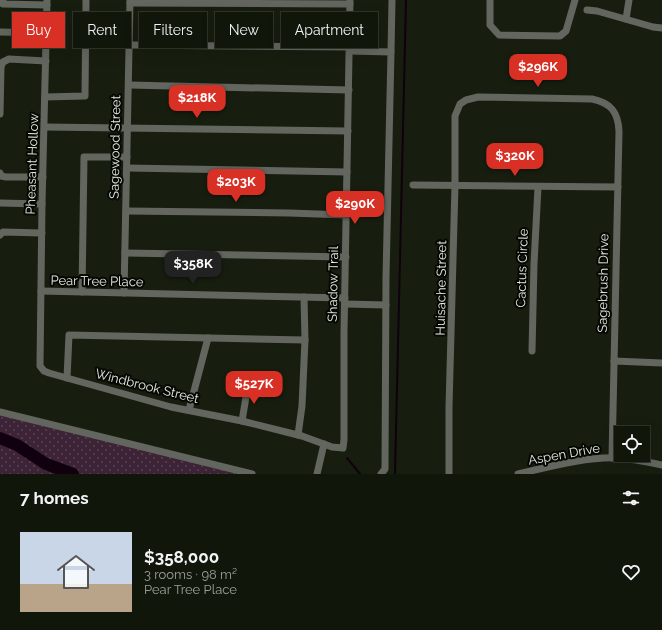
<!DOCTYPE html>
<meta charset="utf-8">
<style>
:root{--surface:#11160b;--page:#1a1f14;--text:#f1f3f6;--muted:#9c9f9d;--line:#30352c;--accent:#d93025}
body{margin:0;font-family:Raleway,sans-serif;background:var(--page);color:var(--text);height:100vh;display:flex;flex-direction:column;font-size:15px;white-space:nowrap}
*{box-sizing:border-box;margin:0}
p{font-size:13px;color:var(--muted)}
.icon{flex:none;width:22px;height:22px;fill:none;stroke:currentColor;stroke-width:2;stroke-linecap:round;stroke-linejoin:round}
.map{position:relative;height:474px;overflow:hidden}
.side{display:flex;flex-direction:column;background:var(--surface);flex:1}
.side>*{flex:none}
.top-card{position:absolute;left:12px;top:12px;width:400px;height:36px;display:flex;gap:8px}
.buttons{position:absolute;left:614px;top:426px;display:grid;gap:8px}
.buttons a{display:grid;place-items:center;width:36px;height:36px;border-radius:0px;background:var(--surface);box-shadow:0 4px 16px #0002,0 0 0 1px var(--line);font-size:20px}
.price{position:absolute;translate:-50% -34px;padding:0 9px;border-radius:8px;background:var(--accent);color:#fff;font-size:13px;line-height:26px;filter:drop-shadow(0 1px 2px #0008)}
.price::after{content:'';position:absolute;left:50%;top:24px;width:12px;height:9px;margin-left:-6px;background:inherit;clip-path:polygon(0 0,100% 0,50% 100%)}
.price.on{background:#222;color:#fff}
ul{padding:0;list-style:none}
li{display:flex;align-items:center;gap:12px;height:100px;padding:0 20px}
li span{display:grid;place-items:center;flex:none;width:112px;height:80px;border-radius:0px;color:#555}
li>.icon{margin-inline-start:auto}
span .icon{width:48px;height:48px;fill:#fffc;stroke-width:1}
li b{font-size:17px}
h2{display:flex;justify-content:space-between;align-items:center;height:48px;padding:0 20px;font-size:17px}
.pill{padding:0 14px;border-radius:0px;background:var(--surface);box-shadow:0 4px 16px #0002,0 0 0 1px var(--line);font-size:14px;line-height:36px}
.pill.on{background:var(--accent);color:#fff}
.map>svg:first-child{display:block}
</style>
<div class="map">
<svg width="662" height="474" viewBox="0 0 662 474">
<defs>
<pattern id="park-dots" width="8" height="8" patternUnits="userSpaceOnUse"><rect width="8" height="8" fill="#3d2336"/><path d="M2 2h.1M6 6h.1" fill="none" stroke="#594353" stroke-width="1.8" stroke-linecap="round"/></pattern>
</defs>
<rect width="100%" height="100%" fill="#171e0f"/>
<!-- park -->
<path fill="url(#park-dots)" d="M0 413 244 474H1L0 473Z"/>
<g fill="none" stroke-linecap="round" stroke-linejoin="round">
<!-- stream -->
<g stroke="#11000d" stroke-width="2">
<path d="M347 458 360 474"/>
<path d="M395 474 406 0"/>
</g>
<!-- river -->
<path stroke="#11000d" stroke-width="12" d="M0 438 17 445 46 464 73 474"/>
<!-- minor -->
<g stroke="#62665e" stroke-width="7">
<path d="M3 0V4L47 5"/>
<path d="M47 0 42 204 40 366 44 371 49 373 171 407 242 421 302 436 332 447 343 448 344 440V333L350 0"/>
<path d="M490 0V25L499 35 560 36 566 31 575 0"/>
<path d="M130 3 350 4"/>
<path d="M587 10 597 11 653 27 662 28"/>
<path d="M626 19 629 0"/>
<path d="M0 32 47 33"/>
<path d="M129 45 350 47"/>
<path d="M350 51 391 52 386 277 385 469 381 474"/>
<path d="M391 52 392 0"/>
<path d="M129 85 349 90"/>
<path d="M45 97 85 96 86 0"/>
<path d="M0 114 1 67 3 62 9 59 46 61"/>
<path d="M45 127 348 131"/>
<path d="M127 168 347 172"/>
<path d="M0 173 1 176 6 177H43"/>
<path d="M413 185 618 187"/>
<path d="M0 203 42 204"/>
<path d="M126 211 289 213 346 215"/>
<path d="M0 235 3 232 42 233"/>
<path d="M125 253 346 257"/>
<path d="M41 291 345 298"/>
<path d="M82 292 84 157H127"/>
<path d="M124 293 130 0"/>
<path d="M345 304 386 305"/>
<path d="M532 351 534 264 538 187"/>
<path d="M614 361 662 363"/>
<path d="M67 378 69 335 305 340 304 297"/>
<path d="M189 410 208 338"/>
<path d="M0 412 252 474"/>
<path d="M242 421 248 385"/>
<path d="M298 435 302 406 305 340"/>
<path d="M317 474 324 444"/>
<path d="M449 474V407L455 185V116L460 104 466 100 478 97 592 99C611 103 618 112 619 131L612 458"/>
<path d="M518 474C548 467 589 456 619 458 634 459 648 462 662 465"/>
</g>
</g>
<g text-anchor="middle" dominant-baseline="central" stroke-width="4" stroke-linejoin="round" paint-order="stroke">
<!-- street labels -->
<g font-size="13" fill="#e5eadf" stroke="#050703">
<text transform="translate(115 147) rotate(-89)">Sagewood Street</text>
<text transform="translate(32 164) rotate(-88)">Pheasant Hollow</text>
<text transform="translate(522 268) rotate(-88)">Cactus Circle</text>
<text transform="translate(97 281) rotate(1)">Pear Tree Place</text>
<text transform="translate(603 283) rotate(-89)">Sagebrush Drive</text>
<text transform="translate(333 284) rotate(-89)">Shadow Trail</text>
<text transform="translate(441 288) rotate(-89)">Huisache Street</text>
<text transform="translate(147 386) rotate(14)">Windbrook Street</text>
<text transform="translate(564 454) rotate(-10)">Aspen Drive</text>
</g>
</g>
</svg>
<div class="buttons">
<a><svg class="icon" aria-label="locate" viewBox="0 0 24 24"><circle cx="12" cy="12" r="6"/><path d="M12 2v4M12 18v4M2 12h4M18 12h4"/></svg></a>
</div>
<b class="price" style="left:538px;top:88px">$296K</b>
<b class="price" style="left:197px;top:119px">$218K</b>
<b class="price" style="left:515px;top:177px">$320K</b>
<b class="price" style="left:236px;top:203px">$203K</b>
<b class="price" style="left:355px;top:225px">$290K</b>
<b class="price on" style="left:193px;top:285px">$358K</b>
<b class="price" style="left:254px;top:405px">$527K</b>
<div class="top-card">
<a class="pill on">Buy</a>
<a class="pill">Rent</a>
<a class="pill">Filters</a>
<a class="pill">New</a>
<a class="pill">Apartment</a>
</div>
</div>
<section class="side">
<h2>7 homes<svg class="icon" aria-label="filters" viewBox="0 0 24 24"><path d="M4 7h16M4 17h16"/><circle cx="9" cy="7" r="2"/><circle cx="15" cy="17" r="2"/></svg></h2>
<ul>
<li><span style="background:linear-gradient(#c9d6e8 65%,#b9a48a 0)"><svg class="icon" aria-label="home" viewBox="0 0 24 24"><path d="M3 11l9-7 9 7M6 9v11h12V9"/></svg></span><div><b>$358,000</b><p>3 rooms · 98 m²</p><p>Pear Tree Place</p></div><svg class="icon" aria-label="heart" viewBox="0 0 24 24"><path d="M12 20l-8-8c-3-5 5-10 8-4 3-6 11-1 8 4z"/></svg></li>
</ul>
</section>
